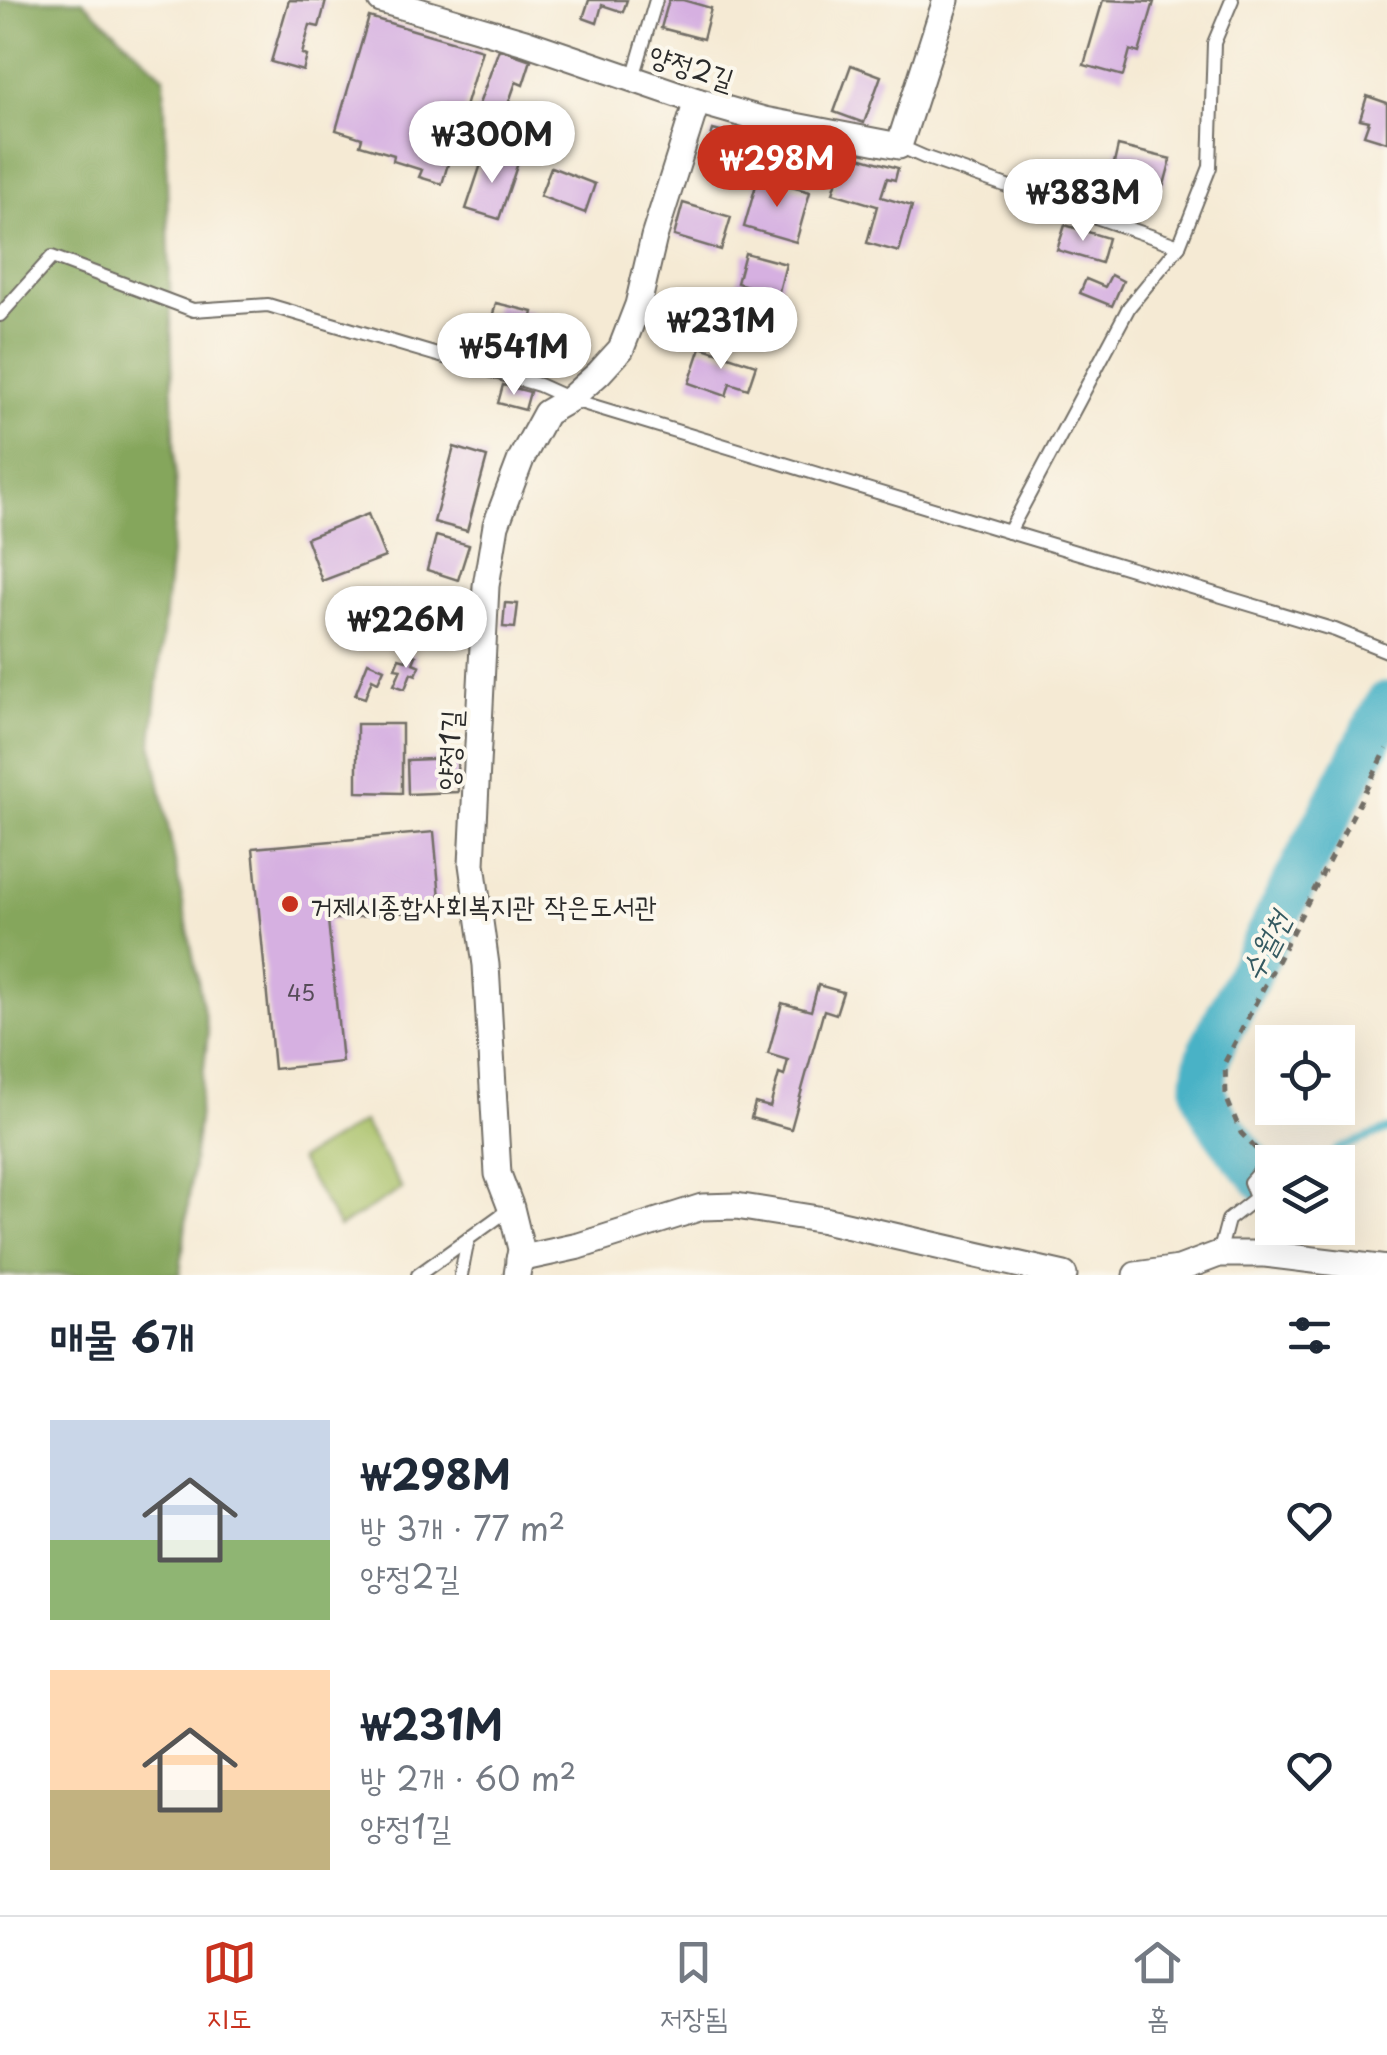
<!DOCTYPE html>
<html lang="ko">
<meta charset="utf-8">
<style>
:root{--surface:#fff;--page:#f2f2f3;--text:#1f2937;--muted:#747a83;--line:#e0e1e3;--accent:#c8321e}
body{margin:0;font-family:"Playpen Sans","Poor Story",sans-serif;background:var(--page);color:var(--text);height:100vh;display:flex;flex-direction:column;font-size:38px;white-space:nowrap}
*{box-sizing:border-box;margin:0}
p{font-size:32px;color:var(--muted)}
.icon{flex:none;width:55px;height:55px;fill:none;stroke:currentColor;stroke-width:2;stroke-linecap:round;stroke-linejoin:round}
.map{position:relative;height:1275px;overflow:hidden}
.drawer{display:flex;flex-direction:column;background:var(--surface);flex:1}
.drawer>*{flex:none}
.tools{position:absolute;left:1255px;top:1025px;display:grid;gap:20px}
.tools a{display:grid;place-items:center;width:100px;height:100px;border-radius:0px;background:var(--surface);box-shadow:0 10px 40px #0002;font-size:50px}
.price{position:absolute;translate:-50% -85px;padding:0 22px;border-radius:35px;background:#fff;color:#222;font-size:32px;line-height:65px;filter:drop-shadow(0 2px 5px #0008)}
.price::after{content:'';position:absolute;left:50%;top:60px;width:30px;height:22px;margin-left:-15px;background:inherit;clip-path:polygon(0 0,100% 0,50% 100%)}
.price.selected{background:var(--accent);color:#fff}
ul{padding:0;list-style:none}
li{display:flex;align-items:center;gap:30px;height:250px;padding:0 50px}
li span{display:grid;place-items:center;flex:none;width:280px;height:200px;border-radius:0px;color:#555}
li>.icon{margin-inline-start:auto}
span .icon{width:120px;height:120px;fill:#fffc;stroke-width:1}
li b{font-size:42px}
h2{display:flex;justify-content:space-between;align-items:center;height:120px;padding:0 50px;font-size:42px}
.dock{display:flex;justify-content:space-around;align-items:center;height:140px;border-top:2px solid var(--line);background:var(--surface);font-size:28px;color:var(--muted)}
.dock a{display:grid;justify-items:center;gap:5px}
.dock .selected{color:var(--accent)}
.map>svg:first-child{display:block}
</style>
<div class="map">
<svg width="1387" height="1275" viewBox="0 0 1387 1275">
<rect width="100%" height="100%" fill="#fbf7ec"/>
<filter id="ink" filterUnits="userSpaceOnUse"><feTurbulence type="fractalNoise" baseFrequency=".01" numOctaves="2"/><feDisplacementMap in="SourceGraphic" scale="20" xChannelSelector="R" yChannelSelector="G"/><feConvolveMatrix kernelMatrix="1 2 1 2 8 2 1 2 1" color-interpolation-filters="sRGB"/></filter>
<filter id="wash" filterUnits="userSpaceOnUse"><feTurbulence type="fractalNoise" baseFrequency=".0048" numOctaves="4" result="noise"/><feDisplacementMap in="SourceGraphic" scale="40" xChannelSelector="R" yChannelSelector="G"/><feGaussianBlur stdDeviation="2.25" result="paint"/><feColorMatrix in="noise" values="0 0 0 0 0 0 0 0 0 0 0 0 0 0 0 0 0 1.4 0 .05"/><feComposite in="paint" operator="in"/></filter>
<g filter="url(#wash)">
<rect width="100%" height="100%" fill="#f5ead4"/>
<!-- green -->
<path fill="#a7c066" stroke="#697648" stroke-width="2.5" d="M363 1122 402 1189 339 1227 299 1160Z"/>
<!-- forest -->
<path fill="#85a65b" stroke="#586843" stroke-width="2.5" d="M0 0H82L164 76 176 501 152 743 208 1033 180 1275H0Z"/>
<g fill="none" stroke-linecap="round" stroke-linejoin="round">
<!-- stream -->
<path stroke="#48b2c6" stroke-width="8" d="M1323 1162 1338 1149 1387 1130"/>
<!-- river -->
<path stroke="#48b2c6" stroke-width="45" d="M1267 1182C1249 1162 1206 1115 1204 1088 1202 1052 1227 1021 1241 990 1287 893 1339 800 1387 704"/>
</g>
<g id="blocks">
<!-- building -->
<g fill="#d6b0e1">
<path d="M289 0 326 1 319 27 310 25 302 54 307 56 303 71 271 62Z"/>
<path d="M589 0H627L623 12 602 5 597 23 583 18Z"/>
<path d="M669 0H683L711 8 703 39 661 28Z"/>
<path d="M1103 0 1154 2 1139 53 1130 50 1123 76 1084 65Z"/>
<path d="M369 17 482 50 442 184 419 177 422 170 393 161 394 155 360 145 362 138 336 130Z"/>
<path d="M499 49 531 60 523 85 516 82 506 110 544 123 534 152 470 129Z"/>
<path d="M851 65 881 76 864 123 834 112Z"/>
<path d="M1367 96 1387 103V142L1364 135 1369 121 1360 119Z"/>
<path d="M713 130 754 141 744 177 703 165Z"/>
<path d="M1118 146 1171 159 1164 185 1112 172Z"/>
<path d="M485 152 518 163 499 219 466 209Z"/>
<path d="M845 153 898 168 895 180 887 178 881 197 912 206 899 252 867 243 877 206 833 193Z"/>
<path d="M551 167 595 184 585 213 540 196Z"/>
<path d="M758 178 810 192 796 242 744 227Z"/>
<path d="M683 203 731 217 721 250 674 236Z"/>
<path d="M1065 225 1108 238 1101 263 1057 250Z"/>
<path d="M745 253 786 264 776 303 760 299 762 290 737 283Z"/>
<path d="M1111 275 1123 281 1112 306 1080 293 1086 279 1105 287Z"/>
<path d="M496 303 533 312 525 346 509 342 512 330 490 325Z"/>
<path d="M701 347 756 365 748 389 730 383 726 396 689 383Z"/>
<path d="M503 385 530 392 525 410 498 403Z"/>
<path d="M454 447 487 457 467 531 434 522Z"/>
<path d="M368 514 385 557 322 581 306 538Z"/>
<path d="M436 536 469 545 458 580 427 570Z"/>
<path d="M505 603 518 604 515 628 503 627Z"/>
<path d="M409 653 416 656 413 663 420 666 416 675 411 673 405 689 394 685 401 669 395 668 399 658 406 660Z"/>
<path d="M368 662 384 669 378 682 372 679 365 698 355 695Z"/>
<path d="M357 724H402V793L357 792Z"/>
<path d="M457 758 458 792 408 794 407 760Z"/>
<path d="M434 832 441 909 328 920 342 1062 274 1069 253 848Z"/>
<path d="M818 985 843 992 836 1014 824 1010 791 1129 751 1118 755 1103 770 1107 779 1074 784 1076 788 1060 768 1054 782 1003 811 1011Z"/>
</g>
</g>
</g>
<g filter="url(#ink)">
<use href="#blocks" fill-opacity="0" stroke="#726e66" stroke-width="2.5"/>
<g fill="none" stroke-linecap="round" stroke-linejoin="round">
<defs>
<g id="lane">
<path d="M1232 0 1214 43 1210 167 1179 246 1129 307 1009 532 1335 630 1387 651"/>
<path d="M633 78 656 0"/>
<path d="M899 146 924 157 1179 246"/>
<path d="M0 315 52 257 193 310 268 305 539 385 570 399 1009 532"/>
<path d="M1219 1254 1228 1220 1256 1198 1250 1182 1268 1162"/>
<path d="M418 1275 511 1208"/>
<path d="M461 1275 468 1239"/>
</g>
<g id="street">
<path d="M381 0 525 42 697 101 764 120 899 146 946 0"/>
<path d="M519 1259 579 1246 702 1207 736 1206 824 1220 1064 1275"/>
<path d="M517 1275 521 1249 511 1208 498 1174 486 965 472 864 486 586 496 525 521 459 546 413 570 399 599 373 621 349 638 305 654 237 697 101"/>
<path d="M1136 1275 1179 1269 1219 1254H1265L1387 1269"/>
</g>
</defs>
<!-- lane casing -->
<use href="#lane" stroke="#726e66" stroke-width="16"/>
<!-- street casing -->
<use href="#street" stroke="#726e66" stroke-width="29"/>
<!-- path -->
<path stroke="#726e66" stroke-width="5" stroke-dasharray="8 8" stroke-linecap="butt" d="M1256 1149 1241 1133 1226 1097 1225 1062 1387 749"/>
<!-- lane -->
<use href="#lane" stroke="#fff" stroke-width="12"/>
<!-- street -->
<use href="#street" stroke="#fff" stroke-width="25"/>
</g>
</g>
<!-- markers -->
<circle fill="#c8321e" stroke="#fbf7ec" stroke-width="4" cx="290" cy="904" r="10"/>
<g text-anchor="middle" dominant-baseline="central" stroke-width="8" stroke-linejoin="round" paint-order="stroke">
<!-- number labels -->
<g font-size="22" fill="#564c58">
<text x="301" y="991">45</text>
</g>
<!-- street labels -->
<g font-size="28" fill="#2b2b2b" stroke="#fbf7ec">
<text transform="translate(692 66) rotate(18)">양정2길</text>
<text transform="translate(448 750) rotate(-87)">양정1길</text>
</g>
<!-- poi labels -->
<g font-size="28" fill="#2b2b2b" stroke="#fbf7ec" text-anchor="start">
<text x="310" y="904">거제시종합사회복지관 작은도서관</text>
</g>
<!-- water labels -->
<g font-size="30" font-style="italic" fill="#355a61" stroke="#fbf7ec">
<text transform="translate(1264 945) rotate(-63)">수월천</text>
</g>
</g>
</svg>
<div class="tools">
<a><svg class="icon" aria-label="locate" viewBox="0 0 24 24"><circle cx="12" cy="12" r="6"/><path d="M12 2v4M12 18v4M2 12h4M18 12h4"/></svg></a>
<a><svg class="icon" aria-label="layers" viewBox="0 0 24 24"><path d="M12 4l9 5-9 5-9-5zM3 14l9 5 9-5"/></svg></a>
</div>
<b class="price" style="left:492px;top:186px">₩300M</b>
<b class="price selected" style="left:777px;top:210px">₩298M</b>
<b class="price" style="left:1083px;top:244px">₩383M</b>
<b class="price" style="left:721px;top:372px">₩231M</b>
<b class="price" style="left:514px;top:398px">₩541M</b>
<b class="price" style="left:406px;top:671px">₩226M</b>
</div>
<section class="drawer">
<h2>매물 6개<svg class="icon" aria-label="filters" viewBox="0 0 24 24"><path d="M4 7h16M4 17h16"/><circle cx="9" cy="7" r="2"/><circle cx="15" cy="17" r="2"/></svg></h2>
<ul>
<li><span style="background:linear-gradient(#c9d6e8 60%,#8fb573 0)"><svg class="icon" aria-label="home" viewBox="0 0 24 24"><path d="M3 11l9-7 9 7M6 9v11h12V9"/></svg></span><div><b>₩298M</b><p>방 3개 · 77 m²</p><p>양정2길</p></div><svg class="icon" aria-label="heart" viewBox="0 0 24 24"><path d="M12 20l-8-8c-3-5 5-10 8-4 3-6 11-1 8 4z"/></svg></li>
<li><span style="background:linear-gradient(#ffd9b3 60%,#c2b280 0)"><svg class="icon" aria-label="home" viewBox="0 0 24 24"><path d="M3 11l9-7 9 7M6 9v11h12V9"/></svg></span><div><b>₩231M</b><p>방 2개 · 60 m²</p><p>양정1길</p></div><svg class="icon" aria-label="heart" viewBox="0 0 24 24"><path d="M12 20l-8-8c-3-5 5-10 8-4 3-6 11-1 8 4z"/></svg></li>
</ul>
</section>
<nav class="dock">
<a class="selected"><svg class="icon" aria-label="map" viewBox="0 0 24 24"><path d="M3 6l6-2 6 2 6-2v14l-6 2-6-2-6 2zM9 4v14M15 6v14"/></svg>지도</a>
<a><svg class="icon" aria-label="saved" viewBox="0 0 24 24"><path d="M7 4h10v16l-5-4-5 4z"/></svg>저장됨</a>
<a><svg class="icon" aria-label="home" viewBox="0 0 24 24"><path d="M3 11l9-7 9 7M6 9v11h12V9"/></svg>홈</a>
</nav>
